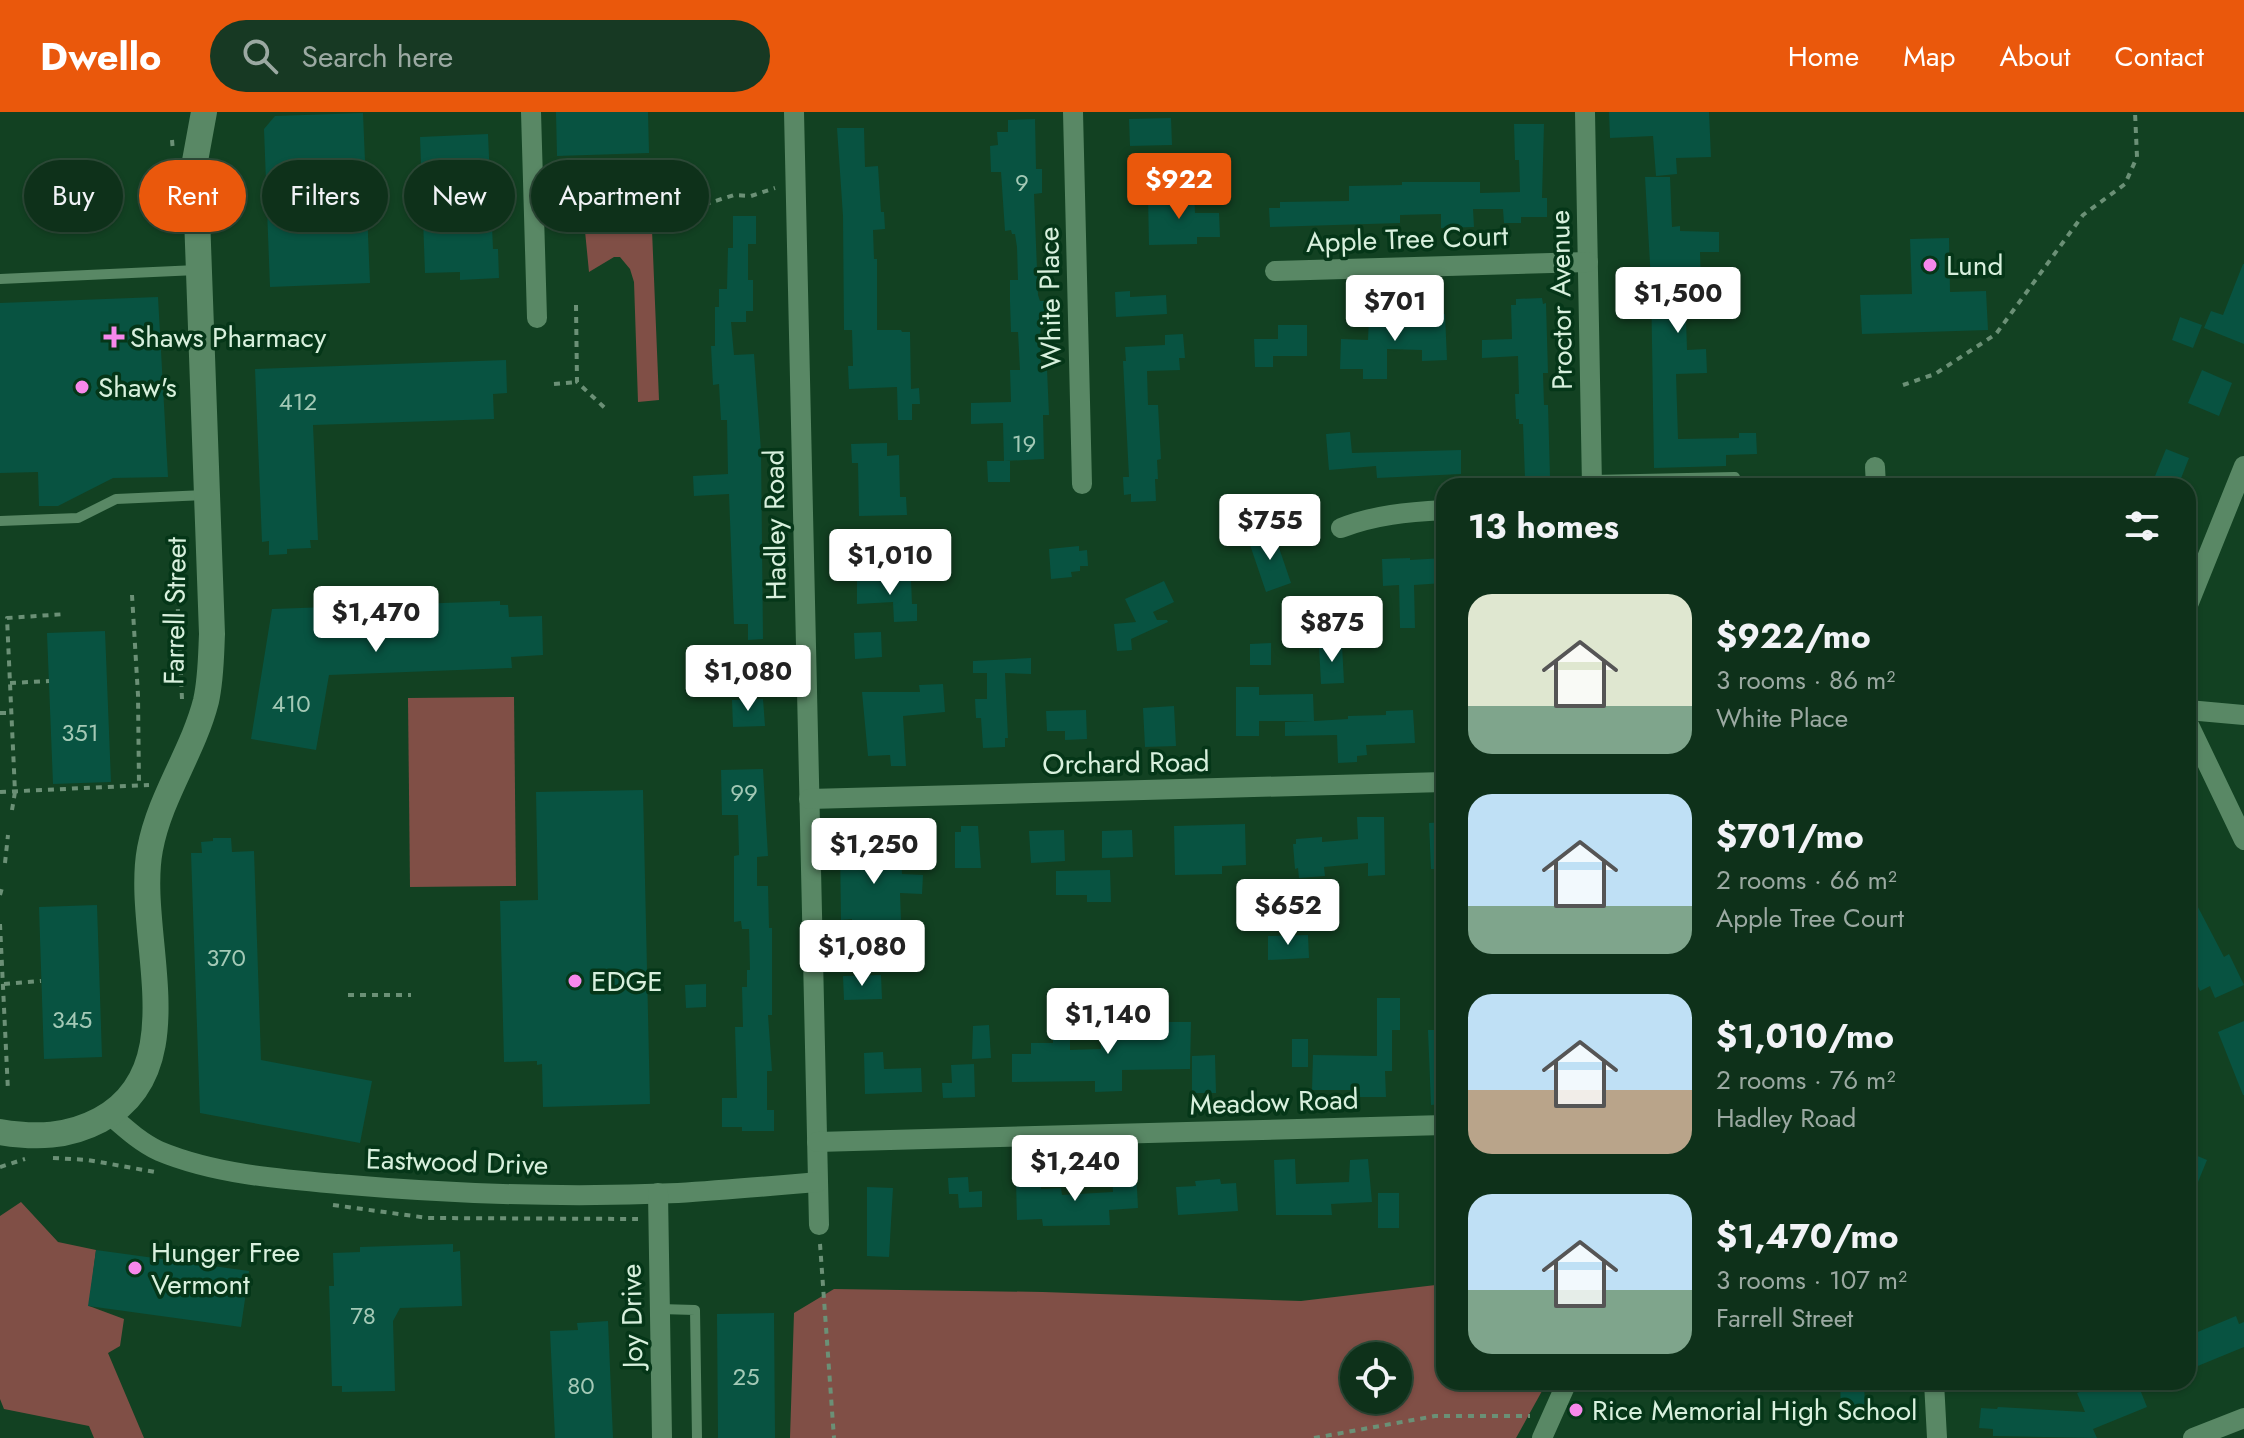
<!DOCTYPE html>
<meta charset="utf-8">
<style>
:root{--surface:#0e311a;--page:#173923;--text:#f1f3f6;--muted:#9ba9a2;--line:#2e4c39;--accent:#ea580c}
body{margin:0;font-family:Jost,sans-serif;background:var(--page);color:var(--text);height:100vh;display:flex;flex-direction:column;font-size:30px;white-space:nowrap}
*{box-sizing:border-box;margin:0}
p{font-size:26px;color:var(--muted)}
.icon{flex:none;width:44px;height:44px;fill:none;stroke:currentColor;stroke-width:2;stroke-linecap:round;stroke-linejoin:round}
.map{position:relative;flex:1;overflow:hidden}
.details{position:absolute;left:1436px;top:366px;width:760px;height:912px;display:flex;flex-direction:column;background:var(--surface);border-radius:24px;box-shadow:0 2px 6px #0004,0 0 0 2px var(--line)}
.details>*{flex:none}
.top-card{position:absolute;left:24px;top:48px;width:760px;height:72px;display:flex;gap:16px}
.controls{position:absolute;left:1340px;top:1230px;display:grid;gap:16px}
.controls a{display:grid;place-items:center;width:72px;height:72px;border-radius:50%;background:var(--surface);box-shadow:0 2px 6px #0004,0 0 0 2px var(--line);font-size:40px}
.price{position:absolute;translate:-50% -68px;padding:0 18px;border-radius:8px;background:#fff;color:#222;font-size:26px;line-height:52px;filter:drop-shadow(0 2px 4px #0008)}
.price::after{content:'';position:absolute;left:50%;top:48px;width:24px;height:18px;margin-left:-12px;background:inherit;clip-path:polygon(0 0,100% 0,50% 100%)}
.price.current{background:var(--accent);color:#fff}
ul{padding:0;list-style:none}
li{display:flex;align-items:center;gap:24px;height:200px;padding:0 32px}
li span{display:grid;place-items:center;flex:none;width:224px;height:160px;border-radius:24px;color:#555}
li>.icon{margin-inline-start:auto}
span .icon{width:96px;height:96px;fill:#fffc;stroke-width:1}
li b{font-size:34px}
h2{display:flex;justify-content:space-between;align-items:center;height:96px;padding:0 32px;font-size:34px}
.pill{padding:0 28px;border-radius:36px;background:var(--surface);box-shadow:0 2px 6px #0004,0 0 0 2px var(--line);font-size:28px;line-height:72px}
.pill.current{background:var(--accent);color:#fff}
header{display:flex;align-items:center;gap:48px;box-sizing:border-box;height:112px;padding:0 40px;background:var(--accent);color:#fff}
header strong{font-size:38px}
nav{display:flex;gap:44px;margin-inline-start:auto;font-size:28px}
.search{width:560px;height:72px;background:var(--page);display:flex;align-items:center;gap:20px;box-sizing:border-box;padding:0 28px;border-radius:44px;color:var(--muted);font-size:30px}
.map>svg:first-child{display:block}
</style>
<header>
<strong>Dwello</strong>
<div class="search"><svg class="icon" aria-label="search" viewBox="0 0 24 24"><circle cx="10" cy="10" r="6"/><path d="M15 15l6 6"/></svg>Search here</div>
<nav><a>Home</a><a>Map</a><a>About</a><a>Contact</a></nav>
</header>
<div class="map">
<svg width="2244" height="1326" viewBox="0 0 2244 1326">
<rect width="100%" height="100%" fill="#124122"/>
<!-- green -->
<g fill="#804f46" fill-rule="evenodd">
<path d="M652 118 659 288 638 290 634 170 630 157 620 145H614L589 160 585 119Z"/>
<path d="M514 585 516 774 410 775 408 586Z"/>
<path d="M21 1090 58 1130 96 1138 89 1194 124 1207 120 1234 108 1241 144 1326H94L89 1314 4 1297 0 1287V1104Z"/>
<path d="M1444 1172V1270H1547L1516 1326H790L794 1201 834 1177 1043 1180 1301 1189ZM1354 1244H1398V1288H1354Z"/>
</g>
<!-- building -->
<g fill="#085341">
<path d="M556 0H648L649 41 557 44Z"/>
<path d="M1609 0H1709L1711 45 1676 46 1677 62 1656 64 1653 24 1610 26Z"/>
<path d="M363 1 370 171 270 175 264 17 275 4Z"/>
<path d="M1171 6 1172 33 1130 34 1129 7Z"/>
<path d="M1035 7 1036 57H1042V81L1034 82 1038 183 1040 189H1046L1047 212H1041L1040 226 1041 257H1047L1049 303H1043L1044 347 1004 349 1003 311 971 312V291L1011 290 1010 258H1020L1018 220H1011L1010 190V168H1018L1017 135 1015 122H1012L1011 118 1005 119 1001 60H991L990 34 998 33 997 20H1008V8Z"/>
<path d="M1514 12H1544L1542 86H1547V105H1521V111H1504L1503 97H1473L1474 115 1441 116V102L1400 103V111L1270 115 1269 96H1280V90L1349 89V74L1402 73V70H1480V81L1520 80 1519 48H1515Z"/>
<path d="M837 16H864L865 55 878 54 881 100H884L885 117 873 118 874 147H877V218H901L902 220H910L911 277 919 276 920 292H912V308H898L897 275 849 277 848 254H853L852 218H844L843 104Z"/>
<path d="M488 22 493 137H498L499 166 460 168V160L425 161 420 25Z"/>
<path d="M1645 65H1670L1672 115 1680 114V119L1719 120V140H1700L1701 176 1674 177 1675 208 1686 207 1687 238 1706 237 1707 261 1676 262 1678 327 1739 326V321H1756L1757 342 1726 343V354L1654 356 1651 169Z"/>
<path d="M1194 79 1195 101H1219L1220 125H1197V132L1149 133 1148 84 1180 83 1182 80Z"/>
<path d="M733 104H756V132H748V168H753V199H746V210H731L734 243 754 242 761 339 763 527 748 528V512H734L729 382 694 384 693 364 728 362 727 308H721L719 272 713 273 711 234H715V195H719V177H727L728 136H733Z"/>
<path d="M1949 126 1950 180 1986 179 1988 218 1862 222 1860 183 1912 182 1910 127Z"/>
<path d="M2243 152H2244V232L2204 216 2211 199 2223 203Z"/>
<path d="M1130 179V185L1166 183 1167 202 1116 205 1115 180Z"/>
<path d="M158 185 168 365 113 366 58 394H39L38 360 0 361V191Z"/>
<path d="M1542 186 1543 192 1546 191 1548 261H1543L1544 293H1548L1550 365 1525 366 1523 312H1519V307H1516L1515 282H1519L1518 244 1482 246V228L1512 227 1511 193H1516V187Z"/>
<path d="M1445 202 1447 248 1422 249V238L1387 237V267H1363V257H1340L1341 227 1368 228 1369 206 1421 207V203Z"/>
<path d="M2180 205 2202 213 2193 236 2172 228Z"/>
<path d="M1278 213H1307V244H1273V255H1255L1254 227H1278Z"/>
<path d="M1183 222 1185 246H1179L1180 258 1147 259 1148 293H1158L1161 347 1157 348 1158 367H1155L1156 389 1131 390V382L1124 383 1123 365H1129L1123 249H1126L1125 235 1165 233V223Z"/>
<path d="M506 248 507 281 493 282 494 307 313 313 318 428H310L311 436 287 437V442L269 443V429L262 430 255 257Z"/>
<path d="M2202 258 2232 271 2219 304 2188 291Z"/>
<path d="M1350 320 1352 341 1461 338V362L1377 366 1376 354 1329 358 1326 322Z"/>
<path d="M887 331V344L899 343 900 385H906L907 403 859 404 858 351H852L851 332Z"/>
<path d="M2166 337 2189 346 2178 374H2151Z"/>
<path d="M987 349H1010V370H988Z"/>
<path d="M1274 421 1291 471 1266 480 1249 430Z"/>
<path d="M923 422 925 450 897 451 896 423Z"/>
<path d="M1079 434V439L1087 438 1088 454H1080V459L1071 460 1072 465 1051 467 1049 437Z"/>
<path d="M1410 446V448L1444 446V471L1414 473 1415 516H1400L1399 473 1383 474 1382 447Z"/>
<path d="M911 467 912 492H917V509L894 510 893 490 857 492V469Z"/>
<path d="M1164 469 1174 490 1153 500 1157 508H1167L1168 510 1131 527 1132 538 1117 539 1114 512 1136 510 1125 487Z"/>
<path d="M500 489V493H508L509 505 542 504 543 543 511 545 512 556 329 563 316 638 251 627 272 497Z"/>
<path d="M105 519 111 670 53 672 47 521Z"/>
<path d="M881 520 882 545 855 547 854 521Z"/>
<path d="M1271 531V553H1250V532Z"/>
<path d="M1342 533 1344 571 1321 572 1319 534Z"/>
<path d="M1031 546V562L1005 561 1008 626H1005V635L983 636 981 606H976L975 587H987V561H973V549Z"/>
<path d="M943 572 945 600 903 604 906 654H891L890 643 868 644 862 580H920L919 573Z"/>
<path d="M1236 575H1259V583L1313 582 1314 609 1348 607V604L1386 603V599L1413 598 1415 631 1366 633 1367 643 1357 644V650L1338 651 1337 623 1285 624V610L1312 609H1259V624H1236Z"/>
<path d="M763 587 765 614 733 615 732 588Z"/>
<path d="M1174 594 1176 634 1145 635 1143 596Z"/>
<path d="M1086 598 1087 627 1065 628V619H1047L1046 599Z"/>
<path d="M763 657 768 744 757 745V774H768L769 816H772V903H768L772 959H767V998H774V1019H742V1015H722V986H737L735 915H743L742 875H747V858H750L749 817H742L741 809 734 810V744L739 743 738 703H722L721 658Z"/>
<path d="M643 678 650 992 543 995 542 952 537 953V949L504 950 500 789 538 788 536 680Z"/>
<path d="M1357 705H1384L1385 763 1368 764V751L1324 755 1325 764 1299 766 1298 756 1295 757 1293 732H1296V727L1322 725V730L1358 727Z"/>
<path d="M1444 710V757H1431L1429 711Z"/>
<path d="M1245 712 1246 753 1222 754V762L1175 763 1174 714Z"/>
<path d="M961 714H978L981 756H955V720H961Z"/>
<path d="M1064 718 1065 749 1031 751 1029 719Z"/>
<path d="M1132 718 1133 745 1102 746V719Z"/>
<path d="M213 726H231L232 740 254 739 261 948 372 969 360 1031 200 1001 191 741H202L201 730 213 729Z"/>
<path d="M840 734H901L902 762 923 763 922 782 900 781 901 808H887L888 819 852 820V807L841 808Z"/>
<path d="M1110 758 1111 790H1087V783H1056V759Z"/>
<path d="M2188 776 2224 845 2229 842 2244 873 2215 886 2210 874 2200 879 2191 859 2198 856 2188 834Z"/>
<path d="M97 793 102 945 44 947 39 795Z"/>
<path d="M1308 823 1309 846 1268 848V824Z"/>
<path d="M881 863 882 887 844 888 843 864Z"/>
<path d="M706 872V895L686 896 685 873Z"/>
<path d="M1377 886H1400V918H1392V959H1385L1386 985H1358V978H1312L1313 943 1377 944Z"/>
<path d="M2244 909V983H2243L2218 920Z"/>
<path d="M1128 910H1191L1190 957 1122 958V979L1095 980V969L1012 970V942H1031V931H1053V926H1070V938L1101 937V924L1128 923Z"/>
<path d="M989 913 991 946 972 947 973 914Z"/>
<path d="M1428 918H1444V992L1431 993Z"/>
<rect x="1292" y="927" width="16" height="28"/>
<path d="M883 940 884 957 921 956 922 980 865 982 864 941Z"/>
<path d="M1215 943 1216 981H1192V944Z"/>
<path d="M974 952 975 985 943 986 942 971H952L951 953Z"/>
<path d="M2188 1040 2207 1048 2189 1092H2188Z"/>
<path d="M1295 1047 1296 1072 1349 1070 1350 1048 1368 1047 1372 1090 1331 1092 1332 1103H1276L1274 1048Z"/>
<path d="M1136 1058 1138 1096 1109 1098 1110 1113 1043 1114 1042 1107 1017 1108 1016 1068 1041 1067V1077L1061 1076 1062 1083 1113 1080 1112 1065 1119 1064V1059Z"/>
<path d="M968 1065 969 1080 982 1079V1095L959 1096 958 1082H949L948 1066Z"/>
<path d="M1220 1067 1221 1072 1236 1071 1238 1099 1178 1103 1176 1075 1196 1074 1195 1069Z"/>
<path d="M867 1075 893 1076 889 1145 867 1144Z"/>
<rect x="1378" y="1081" width="21" height="35"/>
<path d="M453 1132V1140L460 1139 462 1194 400 1196 393 1209 395 1279 342 1280V1274H332L329 1174H334L333 1141 360 1140V1135Z"/>
<path d="M96 1138 249 1159 241 1215 88 1194Z"/>
<path d="M774 1201 775 1326H718L717 1202Z"/>
<path d="M2236 1204 2239 1212 2244 1210V1235L2188 1258V1224Z"/>
<path d="M608 1209 613 1326H555L550 1219 578 1218 577 1211Z"/>
<path d="M1840 1270H1864L1865 1295 1841 1296Z"/>
<path d="M2105 1270H2137L2147 1295 2093 1317 2097 1326 1993 1324V1317L1979 1316 1981 1296 1997 1297 1998 1295 2085 1300 2077 1281Z"/>
</g>
<g fill="none" stroke-linecap="round" stroke-linejoin="round">
<!-- path -->
<g stroke="#6b9076" stroke-width="4" stroke-dasharray="6 6" stroke-linecap="butt">
<path d="M172 28 173 39"/>
<path d="M646 84H669L689 92H706L734 83 751 84 775 76"/>
<path d="M576 193 577 270 606 297"/>
<path d="M554 272 577 270"/>
<path d="M1903 273 1935 262 1996 222 2083 103 2125 72 2137 45 2135 0"/>
<path d="M132 483 138 583 139 673"/>
<path d="M10 571 49 569"/>
<path d="M182 587 176 458V450L185 439"/>
<path d="M0 601H11"/>
<path d="M0 680 149 673"/>
<path d="M12 698 15 680 7 506 66 502"/>
<path d="M5 751 8 723"/>
<path d="M0 783 2 776"/>
<path d="M0 812 8 979"/>
<path d="M4 872 41 869"/>
<path d="M348 883H411"/>
<path d="M53 1046 88 1048 155 1060"/>
<path d="M0 1055 25 1047"/>
<path d="M333 1093 428 1106 638 1107"/>
<path d="M820 1132 834 1326"/>
<path d="M1314 1326 1435 1304H1530"/>
</g>
<!-- service -->
<g stroke="#598865" stroke-width="10">
<path d="M0 167 197 158"/>
<path d="M1592 368 1735 365"/>
<path d="M0 409 78 406 116 387 205 383"/>
<path d="M660 1197 695 1198 697 1326"/>
</g>
<!-- minor -->
<g stroke="#598865" stroke-width="20">
<path d="M531 0 537 206"/>
<path d="M794 0 819 1113"/>
<path d="M1073 0 1082 372"/>
<path d="M1585 0 1592 374"/>
<path d="M1275 159 1588 150"/>
<path d="M1875 355 1876 374"/>
<path d="M1341 416C1374 403 1408 400 1444 398"/>
<path d="M2188 493 2244 354"/>
<path d="M2188 598 2244 603"/>
<path d="M2188 611 2244 728"/>
<path d="M809 687 1444 670"/>
<path d="M110 1003C125 1016 140 1030 159 1039 214 1062 279 1067 338 1072 451 1082 564 1086 678 1081 725 1078 771 1074 818 1070"/>
<path d="M817 1030 1444 1013"/>
<path d="M658 1081 662 1326"/>
<path d="M1934 1270 1937 1326"/>
<path d="M1542 1326 1567 1270"/>
<path d="M2193 1326 2244 1306"/>
</g>
<!-- tertiary -->
<path stroke="#598865" stroke-width="26" d="M0 1020C36 1026 68 1025 100 1008 197 956 134 822 150 737 160 684 193 640 206 589 211 567 211 544 212 522L195 49 204 0"/>
</g>
<!-- markers -->
<g fill="#f788eb" stroke="#053618" stroke-width="3">
<circle cx="1930" cy="153" r="8"/>
<path d="M110 213h8v8h8v8h-8v8h-8v-8h-8v-8h8z"/>
<circle cx="82" cy="275" r="8"/>
<circle cx="575" cy="869" r="8"/>
<circle cx="135" cy="1156" r="8"/>
<circle cx="1576" cy="1298" r="8"/>
</g>
<g text-anchor="middle" dominant-baseline="central" stroke-width="7" stroke-linejoin="round" paint-order="stroke">
<!-- number labels -->
<g font-size="24" fill="#a4c9b6">
<text x="1022" y="70">9</text>
<text x="298" y="289">412</text>
<text x="1024" y="331">19</text>
<text x="291" y="591">410</text>
<text x="80" y="620">351</text>
<text x="744" y="680">99</text>
<text x="226" y="845">370</text>
<text x="72" y="907">345</text>
<text x="363" y="1203">78</text>
<text x="746" y="1264">25</text>
<text x="581" y="1273">80</text>
</g>
<!-- street labels -->
<g font-size="28" fill="#d8f0dd" stroke="#053618">
<text transform="translate(1407 127) rotate(-2)">Apple Tree Court</text>
<text transform="translate(1050 186) rotate(-91)">White Place</text>
<text transform="translate(1561 188) rotate(-91)">Proctor Avenue</text>
<text transform="translate(775 413) rotate(-91)">Hadley Road</text>
<text transform="translate(175 499) rotate(-89)">Farrell Street</text>
<text transform="translate(1126 651) rotate(-1)">Orchard Road</text>
<text transform="translate(1274 990) rotate(-2)">Meadow Road</text>
<text transform="translate(457 1050) rotate(2)">Eastwood Drive</text>
<text transform="translate(632 1204) rotate(-91)">Joy Drive</text>
</g>
<!-- poi labels -->
<g font-size="28" fill="#d8f0dd" stroke="#053618" text-anchor="start">
<text x="1946" y="153">Lund</text>
<text x="130" y="225">Shaws Pharmacy</text>
<text x="98" y="275">Shaw's</text>
<text x="591" y="869">EDGE</text>
<text x="151" y="1140">Hunger Free<tspan x="151" dy="32">Vermont</tspan></text>
<text x="1592" y="1298">Rice Memorial High School</text>
</g>
</g>
</svg>
<div class="controls">
<a><svg class="icon" aria-label="locate" viewBox="0 0 24 24"><circle cx="12" cy="12" r="6"/><path d="M12 2v4M12 18v4M2 12h4M18 12h4"/></svg></a>
</div>
<b class="price current" style="left:1179px;top:109px">$922</b>
<b class="price" style="left:1678px;top:223px">$1,500</b>
<b class="price" style="left:1395px;top:231px">$701</b>
<b class="price" style="left:1270px;top:450px">$755</b>
<b class="price" style="left:890px;top:485px">$1,010</b>
<b class="price" style="left:376px;top:542px">$1,470</b>
<b class="price" style="left:1332px;top:552px">$875</b>
<b class="price" style="left:748px;top:601px">$1,080</b>
<b class="price" style="left:874px;top:774px">$1,250</b>
<b class="price" style="left:1288px;top:835px">$652</b>
<b class="price" style="left:862px;top:876px">$1,080</b>
<b class="price" style="left:1108px;top:944px">$1,140</b>
<b class="price" style="left:1075px;top:1091px">$1,240</b>
<div class="top-card">
<a class="pill">Buy</a>
<a class="pill current">Rent</a>
<a class="pill">Filters</a>
<a class="pill">New</a>
<a class="pill">Apartment</a>
</div>
<section class="details">
<h2>13 homes<svg class="icon" aria-label="filters" viewBox="0 0 24 24"><path d="M4 7h16M4 17h16"/><circle cx="9" cy="7" r="2"/><circle cx="15" cy="17" r="2"/></svg></h2>
<ul>
<li><span style="background:linear-gradient(#dfe7d0 70%,#7fa58c 0)"><svg class="icon" aria-label="home" viewBox="0 0 24 24"><path d="M3 11l9-7 9 7M6 9v11h12V9"/></svg></span><div><b>$922/mo</b><p>3 rooms · 86 m²</p><p>White Place</p></div></li>
<li><span style="background:linear-gradient(#bfe0f5 70%,#7fa58c 0)"><svg class="icon" aria-label="home" viewBox="0 0 24 24"><path d="M3 11l9-7 9 7M6 9v11h12V9"/></svg></span><div><b>$701/mo</b><p>2 rooms · 66 m²</p><p>Apple Tree Court</p></div></li>
<li><span style="background:linear-gradient(#bfe0f5 60%,#b9a48a 0)"><svg class="icon" aria-label="home" viewBox="0 0 24 24"><path d="M3 11l9-7 9 7M6 9v11h12V9"/></svg></span><div><b>$1,010/mo</b><p>2 rooms · 76 m²</p><p>Hadley Road</p></div></li>
<li><span style="background:linear-gradient(#bfe0f5 60%,#7fa58c 0)"><svg class="icon" aria-label="home" viewBox="0 0 24 24"><path d="M3 11l9-7 9 7M6 9v11h12V9"/></svg></span><div><b>$1,470/mo</b><p>3 rooms · 107 m²</p><p>Farrell Street</p></div></li>
</ul>
</section>
</div>
